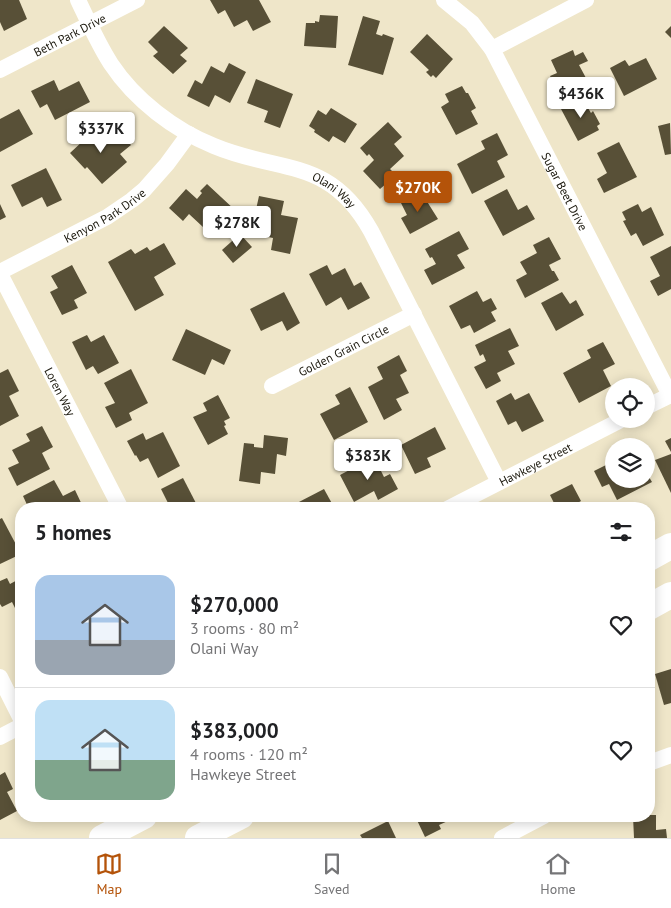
<!DOCTYPE html>
<meta charset="utf-8">
<style>
:root{--surface:#fff;--page:#f6f6f6;--text:#202124;--muted:#757577;--line:#e0e0e0;--accent:#b45309}
body{margin:0;font-family:"PT Sans",sans-serif;background:var(--page);color:var(--text);height:100vh;display:flex;flex-direction:column;font-size:19px;white-space:nowrap}
*{box-sizing:border-box;margin:0}
p{font-size:16px;color:var(--muted)}
.icon{flex:none;width:28px;height:28px;fill:none;stroke:currentColor;stroke-width:2;stroke-linecap:round;stroke-linejoin:round}
.map{position:relative;flex:1;overflow:hidden}
.details{position:absolute;left:15px;top:502px;width:640px;height:320px;display:flex;flex-direction:column;background:var(--surface);border-radius:20px;box-shadow:0 2px 12px #0003}
.details>*{flex:none}
.fabs{position:absolute;left:605px;top:378px;display:grid;gap:10px}
.fabs a{display:grid;place-items:center;width:50px;height:50px;border-radius:50%;background:var(--surface);box-shadow:0 2px 12px #0003;font-size:25px}
.price{position:absolute;translate:-50% -42px;padding:0 11px;border-radius:5px;background:#fff;color:#222;font-size:16px;line-height:32px;filter:drop-shadow(0 1px 2px #0008)}
.price::after{content:'';position:absolute;left:50%;top:30px;width:15px;height:11px;margin-left:-8px;background:inherit;clip-path:polygon(0 0,100% 0,50% 100%)}
.price.selected{background:var(--accent);color:#fff}
ul{padding:0;list-style:none}
li{display:flex;align-items:center;gap:15px;height:125px;padding:0 20px}
li+li{border-top:1px solid var(--line)}
li span{display:grid;place-items:center;flex:none;width:140px;height:100px;border-radius:15px;color:#555}
li>.icon{margin-inline-start:auto}
span .icon{width:60px;height:60px;fill:#fffc;stroke-width:1}
li b{font-size:21px}
h2{display:flex;justify-content:space-between;align-items:center;height:60px;padding:0 20px;font-size:21px}
.tabs{display:flex;justify-content:space-around;align-items:center;height:70px;border-top:1px solid var(--line);background:var(--surface);font-size:14px;color:var(--muted)}
.tabs a{display:grid;justify-items:center;gap:2px}
.tabs .selected{color:var(--accent)}
.map>svg:first-child{display:block}
</style>
<div class="map">
<svg width="671" height="838" viewBox="0 0 671 838">
<rect width="100%" height="100%" fill="#efe6c9"/>
<!-- building -->
<g fill="#585037">
<path d="M0 0H19L27 19 4 31 0 22Z"/>
<path d="M210 0H259L271 22 253 31 247 20 234 27 225 10 218 14Z"/>
<path d="M320 15 338 16 336 48 304 46 306 23H315V21L319 22Z"/>
<path d="M363 16 380 21 376 34 382 36 383 34 394 38 383 75 348 65Z"/>
<path d="M164 26 188 48 180 55 187 61 173 74 153 56 158 52 148 42Z"/>
<path d="M671 26V38L665 32Z"/>
<path d="M427 34 453 59 436 78 433 75 431 77 426 72 429 70 410 52Z"/>
<path d="M573 50 575 56 583 52 588 61 579 65 586 78 558 92 550 76 557 73 551 60Z"/>
<path d="M646 58 657 79 624 96 610 68 625 60 629 66Z"/>
<path d="M229 63 246 72 230 103 215 95 209 107 187 96 195 80 202 84 211 66 224 73Z"/>
<path d="M256 79 293 94 280 128 264 122 268 111 247 103Z"/>
<path d="M54 80 59 91 79 81 90 102 55 120 47 104 40 108 31 91Z"/>
<path d="M462 86 466 93H468L476 108 471 111 478 124 456 135 441 107 449 102 445 94Z"/>
<path d="M582 98 591 113 593 111 600 124 597 126 599 130 578 141 561 109Z"/>
<path d="M331 108 357 124 345 143 333 136 329 142 314 132 315 130 309 126 318 110 326 115Z"/>
<path d="M19 109 33 134 0 152V119Z"/>
<path d="M388 122 402 137 394 144 404 156 390 169 396 175 380 189 363 171 374 160 369 154 367 156 360 148Z"/>
<path d="M670 123 671 154 665 155 658 126Z"/>
<path d="M99 126 110 141 120 133 131 145 120 154 127 162 102 184 87 167 85 169 70 153Z"/>
<path d="M497 133 508 155 497 161 505 177 472 194 457 164 485 149 481 141Z"/>
<path d="M619 142 637 177 604 193 597 179 607 173 597 153Z"/>
<path d="M46 168 62 200 47 207 42 197 22 207 11 185Z"/>
<path d="M207 184 235 210 222 224 213 216 203 227 189 214 183 221 169 208 186 189 197 199 202 193 200 191Z"/>
<path d="M507 189 518 210 527 205 535 219 503 236 484 201Z"/>
<path d="M421 192 438 219 410 234 401 218 407 215 401 203Z"/>
<path d="M259 196 284 201 281 215 298 218 290 254 271 250 273 238 259 235 263 216 255 214Z"/>
<path d="M0 204 6 217 0 220Z"/>
<path d="M638 204 642 212 651 207 664 235 643 246 636 233 631 236 623 221 626 220 622 212Z"/>
<path d="M459 231 469 249 457 255 465 268 432 285 424 270 436 264 432 257 430 258 425 249Z"/>
<path d="M240 234 252 247 233 263 222 250Z"/>
<path d="M549 237 561 259 549 265 552 271H554L559 280 525 298 516 280 527 274 520 262 537 253 533 245Z"/>
<path d="M164 243 176 264 154 277 164 295 135 311 108 262 131 249 135 254 147 247 150 251Z"/>
<path d="M671 246V289L658 296 650 281 660 276 650 257Z"/>
<path d="M72 265 87 293 74 300 78 308 62 315 50 292 58 288 51 276Z"/>
<path d="M327 265 332 275 345 268 354 286 361 282 370 298 348 310 341 297 326 306 309 274Z"/>
<path d="M477 291 483 302 491 298 497 309 491 312 496 321 474 333 470 325 461 329 449 306Z"/>
<path d="M284 292 300 323 287 331 282 321 261 331 250 309Z"/>
<path d="M562 292 570 304 576 300 584 315 556 331 541 303Z"/>
<path d="M510 328 519 346 508 351 515 364 497 373 501 381 486 389 474 367 486 361 483 354 480 356 475 345Z"/>
<path d="M186 329 231 350 224 365 212 359 205 375 172 360Z"/>
<path d="M87 335 91 342 104 335 119 363 98 374 93 366 86 370 72 342Z"/>
<path d="M603 342 615 364 603 370 611 386 579 403 563 373 591 358 587 350Z"/>
<path d="M399 355 407 371 400 375 409 393 396 399 402 410 384 420 368 387 383 379 377 367Z"/>
<path d="M8 369 19 391 9 396 19 416 0 426V373Z"/>
<path d="M131 369 148 403 129 413 132 420 116 428 105 407 115 403 104 383Z"/>
<path d="M350 387 368 422 334 440 320 414 340 404 335 395Z"/>
<path d="M511 393 515 400 529 393 544 421 522 432 516 421 508 425 496 401Z"/>
<path d="M218 395 230 418 224 421 226 425 224 426 228 434 208 445 193 417 207 411 203 403Z"/>
<path d="M42 426 53 447 42 453 50 469 17 486 8 468 19 463 12 450 30 441 26 434Z"/>
<path d="M435 427 446 449 427 458 431 467 415 474 401 445Z"/>
<path d="M163 432 180 466 158 478 148 458 140 462 136 455 135 456 127 441 143 433 146 440Z"/>
<path d="M264 435 288 438 286 456 277 454 275 474 261 472 260 484 239 481 244 443 254 444V447L263 448Z"/>
<path d="M671 438V452L665 441Z"/>
<path d="M671 454V493L655 460Z"/>
<path d="M374 457 384 477 390 474 398 489 378 500 374 491 354 502 340 475Z"/>
<path d="M614 461V479H646V472L652 482 617 500 609 484 602 487 594 471Z"/>
<path d="M183 478 199 509H171L161 489Z"/>
<path d="M54 480 63 496 75 490 84 509H29L23 496Z"/>
<path d="M572 484 581 501 574 505 576 509H557L550 495Z"/>
<path d="M324 489 335 509H300L297 503Z"/>
<path d="M2 518 21 554 0 564V519Z"/>
<path d="M7 578 10 584 21 578V620L12 602 2 607 0 604V581Z"/>
<path d="M671 669V703L664 705 655 674Z"/>
<path d="M5 772 13 789 7 792 17 811 0 820V775Z"/>
<path d="M649 815H656V830L666 829 667 838H634L633 816Z"/>
<path d="M415 816H448L450 820 439 825 441 829 425 837Z"/>
<path d="M388 821 396 838H362L360 835Z"/>
</g>
<g fill="none" stroke-linecap="round" stroke-linejoin="round">
<!-- minor -->
<g stroke="#fff" stroke-width="16">
<path id="s1" d="M78 0C88 21 98 44 111 64 135 100 174 130 214 146 281 174 329 156 371 231L499 482"/>
<path id="s2" d="M444 0 472 23 492 49 670 395"/>
<path d="M492 49 586 0"/>
<path id="s3" d="M0 70 137 0"/>
<path id="s4" d="M0 272 107 217 132 200 144 190 167 164 189 134"/>
<path id="s5" d="M0 274 121 509"/>
<path id="s6" d="M272 386 414 314"/>
<path d="M646 407 671 395"/>
<path id="s7" d="M447 509 623 419"/>
<path d="M0 677 21 719"/>
<path d="M0 737 21 726"/>
<path d="M649 763 671 755"/>
<path d="M502 838 544 816"/>
</g>
<!-- trunk -->
<g stroke="#fff" stroke-width="26">
<path d="M649 558 671 546"/>
<path d="M649 607 671 595"/>
<path d="M102 838 144 816"/>
<path d="M198 838 241 816"/>
</g>
</g>
<g text-anchor="middle" dominant-baseline="central" stroke-width="5" stroke-linejoin="round" paint-order="stroke">
<!-- street labels -->
<g font-size="12" fill="#19160b" stroke="#efe6c9">
<text stroke="none"><textPath href="#s3" startOffset="78">Beth Park Drive</textPath></text>
<text stroke="none"><textPath href="#s1" startOffset="335">Olani Way</textPath></text>
<text stroke="none"><textPath href="#s2" startOffset="229">Sugar Beet Drive</textPath></text>
<text stroke="none"><textPath href="#s4" startOffset="119">Kenyon Park Drive</textPath></text>
<text stroke="none"><textPath href="#s6" startOffset="80">Golden Grain Circle</textPath></text>
<text stroke="none"><textPath href="#s5" startOffset="132">Loren Way</textPath></text>
<text stroke="none"><textPath href="#s7" startOffset="99">Hawkeye Street</textPath></text>
</g>
</g>
</svg>
<div class="fabs">
<a><svg class="icon" aria-label="locate" viewBox="0 0 24 24"><circle cx="12" cy="12" r="6"/><path d="M12 2v4M12 18v4M2 12h4M18 12h4"/></svg></a>
<a><svg class="icon" aria-label="layers" viewBox="0 0 24 24"><path d="M12 4l9 5-9 5-9-5zM3 14l9 5 9-5"/></svg></a>
</div>
<b class="price" style="left:581px;top:119px">$436K</b>
<b class="price" style="left:101px;top:154px">$337K</b>
<b class="price selected" style="left:418px;top:213px">$270K</b>
<b class="price" style="left:237px;top:248px">$278K</b>
<b class="price" style="left:368px;top:481px">$383K</b>
<section class="details">
<h2>5 homes<svg class="icon" aria-label="filters" viewBox="0 0 24 24"><path d="M4 7h16M4 17h16"/><circle cx="9" cy="7" r="2"/><circle cx="15" cy="17" r="2"/></svg></h2>
<ul>
<li><span style="background:linear-gradient(#a9c7e8 65%,#9aa5b1 0)"><svg class="icon" aria-label="home" viewBox="0 0 24 24"><path d="M3 11l9-7 9 7M6 9v11h12V9"/></svg></span><div><b>$270,000</b><p>3 rooms · 80 m²</p><p>Olani Way</p></div><svg class="icon" aria-label="heart" viewBox="0 0 24 24"><path d="M12 20l-8-8c-3-5 5-10 8-4 3-6 11-1 8 4z"/></svg></li>
<li><span style="background:linear-gradient(#bfe0f5 60%,#7fa58c 0)"><svg class="icon" aria-label="home" viewBox="0 0 24 24"><path d="M3 11l9-7 9 7M6 9v11h12V9"/></svg></span><div><b>$383,000</b><p>4 rooms · 120 m²</p><p>Hawkeye Street</p></div><svg class="icon" aria-label="heart" viewBox="0 0 24 24"><path d="M12 20l-8-8c-3-5 5-10 8-4 3-6 11-1 8 4z"/></svg></li>
</ul>
</section>
</div>
<nav class="tabs">
<a class="selected"><svg class="icon" aria-label="map" viewBox="0 0 24 24"><path d="M3 6l6-2 6 2 6-2v14l-6 2-6-2-6 2zM9 4v14M15 6v14"/></svg>Map</a>
<a><svg class="icon" aria-label="saved" viewBox="0 0 24 24"><path d="M7 4h10v16l-5-4-5 4z"/></svg>Saved</a>
<a><svg class="icon" aria-label="home" viewBox="0 0 24 24"><path d="M3 11l9-7 9 7M6 9v11h12V9"/></svg>Home</a>
</nav>
